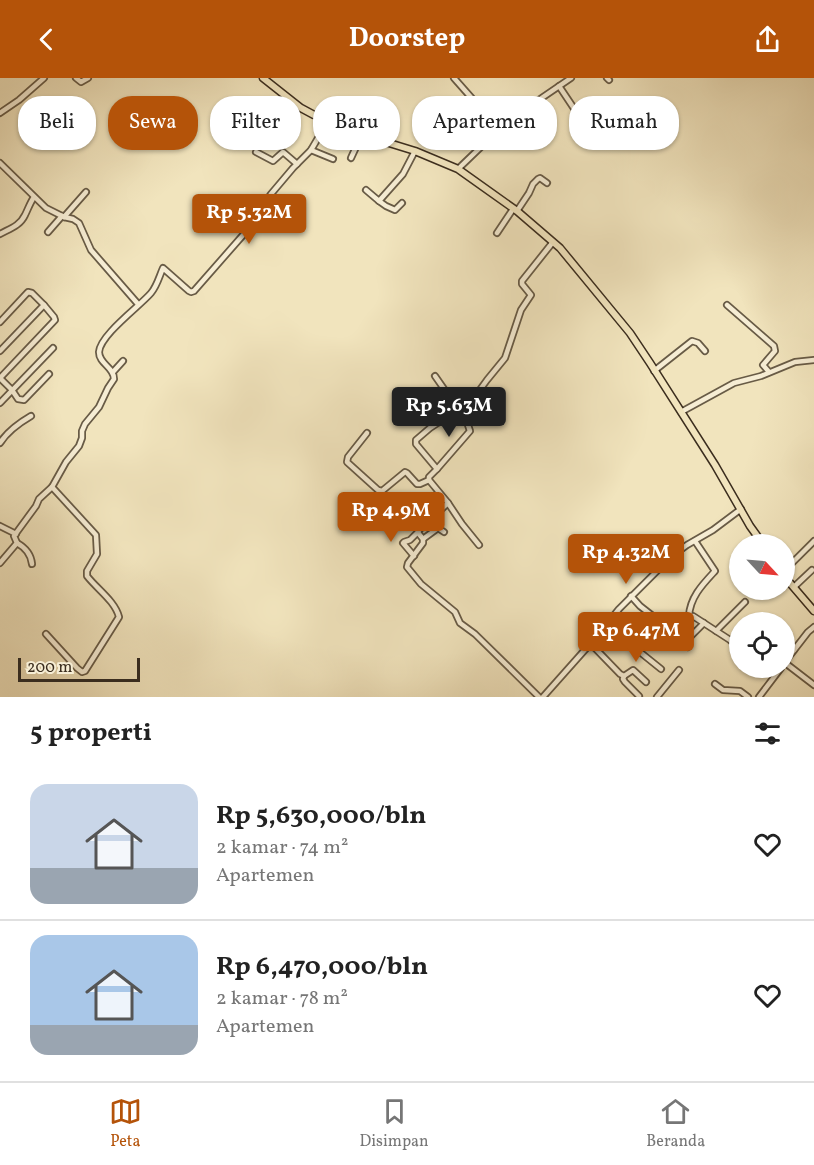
<!DOCTYPE html>
<html lang="id">
<meta charset="utf-8">
<style>
:root{--surface:#fff;--page:#f6f6f6;--text:#222;--muted:#767676;--line:#e0e0e0;--accent:#b45309}
body{margin:0;font-family:Vollkorn,serif;background:var(--page);color:var(--text);height:100vh;display:flex;flex-direction:column;font-size:22px;white-space:nowrap}
*{box-sizing:border-box;margin:0}
p{font-size:20px;color:var(--muted)}
.icon{flex:none;width:33px;height:33px;fill:none;stroke:currentColor;stroke-width:2;stroke-linecap:round;stroke-linejoin:round}
.map{position:relative;height:619px;overflow:hidden}
.details{display:flex;flex-direction:column;background:var(--surface);flex:1}
.details>*{flex:none}
.top-card{position:absolute;left:18px;top:18px;width:778px;height:54px;display:flex;gap:12px}
.needle{width:39px;rotate:116deg}
.fabs{position:absolute;left:729px;top:456px;display:grid;gap:12px}
.fabs a{display:grid;place-items:center;width:66px;height:66px;border-radius:50%;background:var(--surface);box-shadow:0 2px 4px #0004;font-size:30px}
.scale{position:absolute;left:18px;bottom:15px;width:122px;box-sizing:border-box;padding-left:6px;border:3px solid #3b2d1e;border-top:0;font-size:16px;line-height:21px;white-space:nowrap;color:#3b2d1e;-webkit-text-stroke:4px #f6edd4;paint-order:stroke}
.price{position:absolute;translate:-50% -51px;padding:0 14px;border-radius:6px;background:var(--accent);color:#fff;font-size:20px;line-height:39px;filter:drop-shadow(0 2px 3px #0008)}
.price::after{content:'';position:absolute;left:50%;top:36px;width:18px;height:14px;margin-left:-9px;background:inherit;clip-path:polygon(0 0,100% 0,50% 100%)}
.price.selected{background:#222;color:#fff}
ul{padding:0;list-style:none}
li{display:flex;align-items:center;gap:18px;height:150px;padding:0 30px}
li+li{border-top:2px solid var(--line)}
li span{display:grid;place-items:center;flex:none;width:168px;height:120px;border-radius:18px;color:#555}
li>.icon{margin-inline-start:auto}
span .icon{width:72px;height:72px;fill:#fffc;stroke-width:1}
li b{font-size:26px}
h2{display:flex;justify-content:space-between;align-items:center;height:72px;padding:0 30px;font-size:26px}
.tag{padding:0 21px;border-radius:24px;background:var(--surface);box-shadow:0 2px 4px #0004;font-size:21px;line-height:54px}
.tag.selected{background:var(--accent);color:#fff}
header{display:flex;justify-content:space-between;align-items:center;height:78px;padding:0 30px;background:var(--accent);color:#fff;font-size:27px;font-weight:700}
.dock{display:flex;justify-content:space-around;align-items:center;height:84px;border-top:2px solid var(--line);background:var(--surface);font-size:16px;color:var(--muted)}
.dock a{display:grid;justify-items:center;gap:3px}
.dock .selected{color:var(--accent)}
.map>svg:first-child{display:block}
</style>
<header><svg class="icon" aria-label="back" viewBox="0 0 24 24"><path d="M15 5l-7 7 7 7"/></svg>Doorstep<svg class="icon" aria-label="share" viewBox="0 0 24 24"><path d="M12 15V3M7 8l5-5 5 5M5 13v7h14v-7"/></svg></header>
<div class="map">
<svg width="814" height="619" viewBox="0 0 814 619">
<rect width="100%" height="100%" fill="#f1e4bd"/>
<filter id="stains"><feTurbulence type="fractalNoise" baseFrequency=".00333" numOctaves="4"/><feColorMatrix values="0 0 0 0 .2 0 0 0 0 .09 0 0 0 0 .02 0 0 0 .5 -.17"/></filter>
<radialGradient id="worn" r=".72"><stop offset=".6" stop-color="#630" stop-opacity="0"/><stop offset="1" stop-color="#630" stop-opacity=".3"/></radialGradient>
<g fill="none" stroke-linecap="round" stroke-linejoin="round">
<defs>
<g id="minor">
<path d="M76 0 81 4 88 0"/>
<path d="M454 0 499 51"/>
<path d="M607 0 609 2"/>
<path d="M559 8 577 35"/>
<path d="M0 35 19 22 44 0"/>
<path d="M518 35 536 57"/>
<path d="M366 57 374 39"/>
<path d="M311 72 333 81"/>
<path d="M256 74 273 83 283 74 297 86"/>
<path d="M351 80 362 56"/>
<path d="M0 85 46 130 64 139 73 141 79 145 91 172 138 226"/>
<path d="M458 91 508 43 571 0"/>
<path d="M366 112 379 123 403 96 415 73"/>
<path d="M379 123 386 128 395 132 402 125"/>
<path d="M517 133 529 115 533 106 538 101 540 100 547 105"/>
<path d="M64 139 86 114"/>
<path d="M48 154 62 138"/>
<path d="M497 155 513 131"/>
<path d="M0 156C9 151 20 148 25 137 28 131 30 125 34 119"/>
<path d="M727 227 774 268 775 273 763 287 769 294"/>
<path d="M0 244 28 214 32 215 44 227 0 273"/>
<path d="M654 293 692 263 698 265 705 273"/>
<path d="M113 294 123 283"/>
<path d="M435 298 458 331"/>
<path d="M0 300 55 242 54 239 44 227"/>
<path d="M0 300 12 312 18 321 24 322 49 296"/>
<path d="M0 325 53 270"/>
<path d="M681 334 734 305 761 298 795 284 814 282"/>
<path d="M367 355 348 379 347 384 378 412 382 413 405 394 407 395 417 406H420L429 402"/>
<path d="M0 365C7 354 19 345 31 338"/>
<path d="M437 391 470 353 462 329"/>
<path d="M448 425 462 446 479 467"/>
<path d="M0 448 16 456"/>
<path d="M423 461 438 450 444 454"/>
<path d="M17 465C26 470 31 476 32 486"/>
<path d="M414 478 403 465 404 464 410 462 418 454"/>
<path d="M0 485 17 465 14 458 36 428 39 421 52 409"/>
<path d="M784 493 814 463"/>
<path d="M795 508 812 492"/>
<path d="M631 518 640 528 668 550 688 569"/>
<path d="M689 538C690 519 703 506 715 493L695 463"/>
<path d="M606 547 625 562 630 556"/>
<path d="M679 548 689 557 691 558 704 545"/>
<path d="M716 553 745 524"/>
<path d="M673 555C678 548 684 538 693 538L730 562 740 571"/>
<path d="M46 556 77 590 82 594 85 593 119 539C115 523 97 511 87 498V493L97 476 96 457 52 409 66 384 79 368 82 360V353L85 346 99 329 108 310 114 301C114 289 99 286 99 274 100 257 140 228 151 215 157 208 159 199 163 190L189 213 191 214 194 213 244 156 271 116 293 90 311 72 328 43"/>
<path d="M625 562 661 591"/>
<path d="M784 564 794 572"/>
<path d="M591 566 620 596 624 598 633 592 646 604"/>
<path d="M784 584 814 607"/>
<path d="M784 585 808 554 814 549"/>
<path d="M624 598 623 601 625 604 639 618"/>
<path d="M715 606 723 612 740 613 748 619"/>
<path d="M539 619 475 556 460 545 455 534 421 506 407 489 408 485 423 465V461L419 456 418 453 448 425 429 402V399L437 391 416 366V362L430 350 462 329 479 313 487 302 505 280 521 232 531 217 522 206V203L553 164"/>
<path d="M543 619 599 556 619 531 672 478 687 467 713 452 741 431"/>
<path d="M657 619 679 592"/>
<path d="M759 619 781 590"/>
</g>
<g id="major">
<path d="M263 0 301 30 314 37 350 53 415 73 458 91 517 133 560 170 630 255 650 285 715 387 750 448 763 466"/>
<path d="M784 498 814 533"/>
</g>
</defs>
<!-- minor casing -->
<use href="#minor" stroke="#685b46" stroke-width="8"/>
<!-- major casing -->
<use href="#major" stroke="#3b2d1e" stroke-width="9"/>
<!-- minor -->
<use href="#minor" stroke="#f6edd4" stroke-width="4.5"/>
<!-- major -->
<use href="#major" stroke="#f1e4bd" stroke-width="6"/>
</g>
<rect width="100%" height="100%" filter="url(#stains)"/>
<rect width="100%" height="100%" fill="url(#worn)"/>
</svg>
<div class="fabs">
<a><svg class="needle" viewBox="-14 -14 28 28"><path d="M0-13l5 13h-10z" fill="#e53935"/><path d="M0 13l5-13h-10z" fill="#767676"/></svg></a>
<a><svg class="icon" aria-label="locate" viewBox="0 0 24 24"><circle cx="12" cy="12" r="6"/><path d="M12 2v4M12 18v4M2 12h4M18 12h4"/></svg></a>
</div>
<div class="scale">200 m</div>
<b class="price" style="left:249px;top:167px">Rp 5.32M</b>
<b class="price selected" style="left:449px;top:360px">Rp 5.63M</b>
<b class="price" style="left:391px;top:465px">Rp 4.9M</b>
<b class="price" style="left:626px;top:507px">Rp 4.32M</b>
<b class="price" style="left:636px;top:585px">Rp 6.47M</b>
<div class="top-card">
<a class="tag">Beli</a>
<a class="tag selected">Sewa</a>
<a class="tag">Filter</a>
<a class="tag">Baru</a>
<a class="tag">Apartemen</a>
<a class="tag">Rumah</a>
</div>
</div>
<section class="details">
<h2>5 properti<svg class="icon" aria-label="filters" viewBox="0 0 24 24"><path d="M4 7h16M4 17h16"/><circle cx="9" cy="7" r="2"/><circle cx="15" cy="17" r="2"/></svg></h2>
<ul>
<li><span style="background:linear-gradient(#c9d6e8 70%,#9aa5b1 0)"><svg class="icon" aria-label="home" viewBox="0 0 24 24"><path d="M3 11l9-7 9 7M6 9v11h12V9"/></svg></span><div><b>Rp 5,630,000/bln</b><p>2 kamar · 74 m²</p><p>Apartemen</p></div><svg class="icon" aria-label="heart" viewBox="0 0 24 24"><path d="M12 20l-8-8c-3-5 5-10 8-4 3-6 11-1 8 4z"/></svg></li>
<li><span style="background:linear-gradient(#a9c7e8 75%,#9aa5b1 0)"><svg class="icon" aria-label="home" viewBox="0 0 24 24"><path d="M3 11l9-7 9 7M6 9v11h12V9"/></svg></span><div><b>Rp 6,470,000/bln</b><p>2 kamar · 78 m²</p><p>Apartemen</p></div><svg class="icon" aria-label="heart" viewBox="0 0 24 24"><path d="M12 20l-8-8c-3-5 5-10 8-4 3-6 11-1 8 4z"/></svg></li>
</ul>
</section>
<nav class="dock">
<a class="selected"><svg class="icon" aria-label="map" viewBox="0 0 24 24"><path d="M3 6l6-2 6 2 6-2v14l-6 2-6-2-6 2zM9 4v14M15 6v14"/></svg>Peta</a>
<a><svg class="icon" aria-label="saved" viewBox="0 0 24 24"><path d="M7 4h10v16l-5-4-5 4z"/></svg>Disimpan</a>
<a><svg class="icon" aria-label="home" viewBox="0 0 24 24"><path d="M3 11l9-7 9 7M6 9v11h12V9"/></svg>Beranda</a>
</nav>
